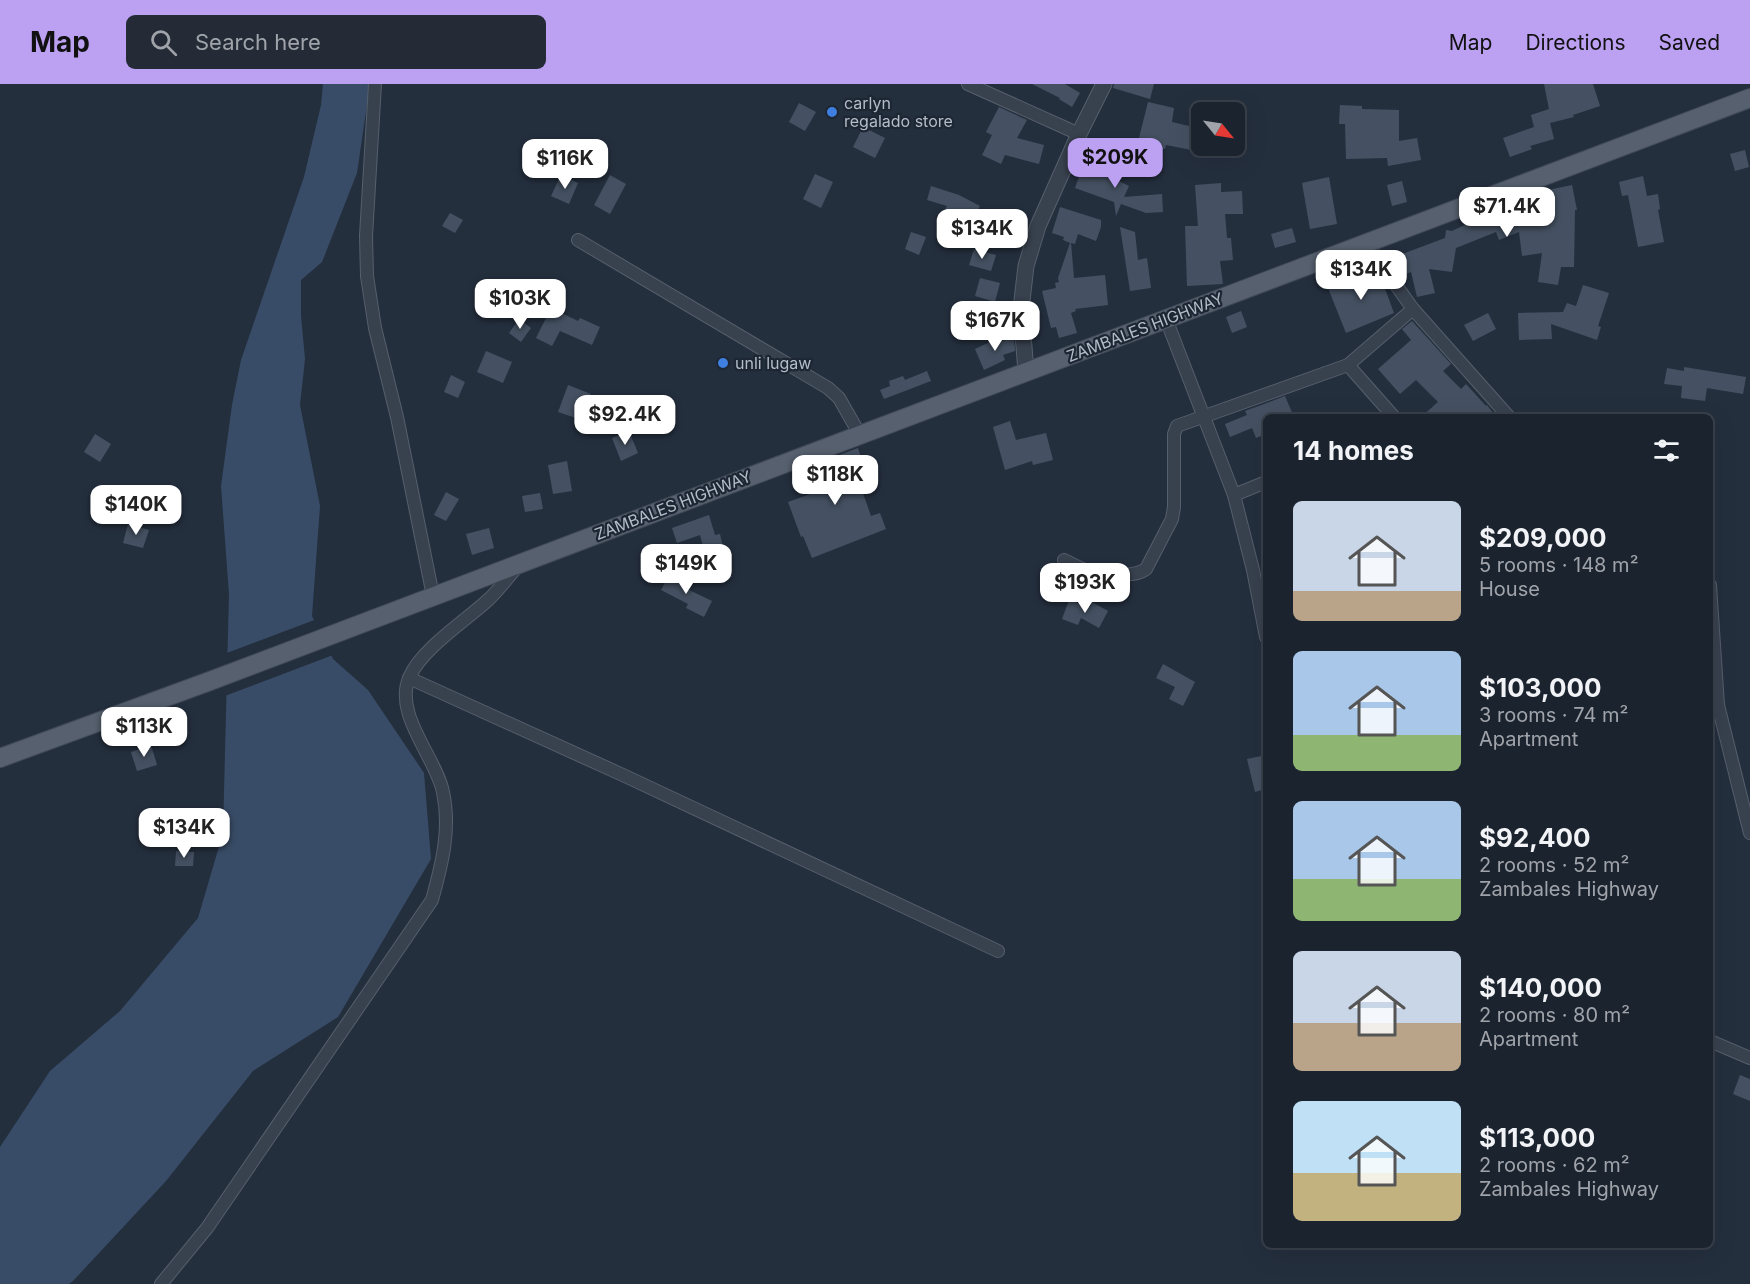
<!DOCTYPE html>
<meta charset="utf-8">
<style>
:root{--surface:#1b232e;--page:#242b36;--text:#f1f3f6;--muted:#a0a4aa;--line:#39404a;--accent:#bca0f2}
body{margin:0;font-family:Inter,sans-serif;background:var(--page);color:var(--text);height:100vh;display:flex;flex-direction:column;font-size:22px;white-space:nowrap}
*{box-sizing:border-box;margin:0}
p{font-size:20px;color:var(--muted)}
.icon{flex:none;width:33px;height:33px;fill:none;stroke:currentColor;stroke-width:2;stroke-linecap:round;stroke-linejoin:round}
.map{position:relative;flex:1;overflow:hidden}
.details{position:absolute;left:1263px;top:330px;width:450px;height:834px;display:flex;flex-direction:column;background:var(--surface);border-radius:9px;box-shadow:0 6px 24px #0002,0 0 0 2px var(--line)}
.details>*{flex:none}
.needle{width:39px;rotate:120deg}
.fabs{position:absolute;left:1191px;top:18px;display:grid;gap:12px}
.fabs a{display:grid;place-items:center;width:54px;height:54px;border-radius:9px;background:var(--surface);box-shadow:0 6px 24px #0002,0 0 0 2px var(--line);font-size:30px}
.price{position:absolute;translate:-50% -51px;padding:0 14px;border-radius:12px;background:#fff;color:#222;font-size:20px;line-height:39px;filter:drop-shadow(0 2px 3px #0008)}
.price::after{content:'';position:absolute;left:50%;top:36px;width:18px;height:14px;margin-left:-9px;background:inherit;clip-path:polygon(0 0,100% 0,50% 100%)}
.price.active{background:var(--accent);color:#111}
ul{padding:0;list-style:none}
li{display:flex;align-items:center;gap:18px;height:150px;padding:0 30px}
li span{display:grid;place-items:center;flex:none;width:168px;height:120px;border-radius:9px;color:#555}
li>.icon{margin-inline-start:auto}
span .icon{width:72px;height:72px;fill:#fffc;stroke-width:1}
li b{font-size:26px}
h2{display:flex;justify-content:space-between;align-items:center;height:72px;padding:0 30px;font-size:26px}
header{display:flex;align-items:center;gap:36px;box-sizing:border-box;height:84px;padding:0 30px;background:var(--accent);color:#111}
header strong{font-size:28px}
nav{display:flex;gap:33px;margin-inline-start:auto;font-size:21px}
.search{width:420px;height:54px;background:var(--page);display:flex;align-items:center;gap:15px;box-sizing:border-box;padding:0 21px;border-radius:9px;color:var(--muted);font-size:22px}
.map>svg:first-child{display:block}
</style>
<header>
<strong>Map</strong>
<div class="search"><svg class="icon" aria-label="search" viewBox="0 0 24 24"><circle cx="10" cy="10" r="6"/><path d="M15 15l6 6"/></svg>Search here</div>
<nav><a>Map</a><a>Directions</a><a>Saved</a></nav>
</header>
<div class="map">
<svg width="1750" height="1200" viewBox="0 0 1750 1200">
<rect width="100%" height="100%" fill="#242f3e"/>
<!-- water -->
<path fill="#394c67" d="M323 0H370L357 89 322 178 301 196V232L305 275 300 321 320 422 312 532 333 575 368 606 424 689 431 775 338 933 253 987 166 1097 73 1197 69 1200H0V1063L50 987 120 927 198 834 223 749 229 510 221 402 232 321 241 276 304 93 321 21Z"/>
<!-- pier -->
<path fill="#242f3e" d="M317 535 333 571 222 613 224 570Z"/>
<!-- building -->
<g fill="#455162">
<path d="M1032 0H1065L1080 9 1072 23 1059 15 1060 14Z"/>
<path d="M1114 0H1154L1150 15 1113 4Z"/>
<path d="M1544 0H1593L1600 22 1573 31 1574 33 1550 39 1554 55 1530 62 1532 65 1510 73 1503 54 1534 43 1531 31 1549 25Z"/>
<path d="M1148 18 1174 24 1172 38 1202 45V68L1166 61 1165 65 1138 58Z"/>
<path d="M799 19 816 28 805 47 789 38Z"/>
<path d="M1340 21 1362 22V25L1399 26V57L1417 54 1421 76 1388 82 1387 74 1346 75 1345 40H1339Z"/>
<path d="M999 23 1027 36 1017 54 1044 61 1039 80 1005 71 1001 80 982 71 992 51 986 48Z"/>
<path d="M863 43 885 54 875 74 853 63Z"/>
<path d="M1745 66 1749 83 1735 87 1730 70Z"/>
<path d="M1085 75 1123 88 1119 97 1129 102 1124 113 1162 110 1163 128 1146 129 1121 120 1116 132 1114 118 1075 104Z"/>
<path d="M815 90 833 98 821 124 803 115Z"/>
<path d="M561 91 578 99 569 120 551 112Z"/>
<path d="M610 91 626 100 610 130 594 121Z"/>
<path d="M1643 92 1647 112 1658 110 1660 125 1658 126 1664 158 1638 163 1628 111 1622 112 1619 98Z"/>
<path d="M1329 93 1337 140 1310 145 1302 99Z"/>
<path d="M1402 97 1407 118 1392 122 1387 101Z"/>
<path d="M1221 99V108L1242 107 1243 130H1225L1227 154H1231L1233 176 1220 177 1223 200 1187 202 1185 142H1198L1195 101Z"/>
<path d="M1572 101 1577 126H1575L1574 183H1561L1558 201 1538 198 1542 169 1522 172 1519 148 1499 156 1496 148 1456 164 1452 188 1429 185 1435 209 1417 213 1411 188 1404 191 1397 172 1445 154 1446 146 1452 147 1510 119 1548 106Z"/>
<path d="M931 102 959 111 980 122 969 141 944 128 947 122 927 116Z"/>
<path d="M1060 123 1101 136V143L1096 157 1078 150 1075 160 1071 159 1074 194 1105 191 1108 221 1075 225 1076 227 1071 229 1077 249 1059 254 1056 243 1051 244 1042 207 1056 204 1055 199 1059 198 1058 194 1070 159 1063 156 1064 153 1052 149Z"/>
<path d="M450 129 463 136 455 149 442 142Z"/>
<path d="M1003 132 1028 141 1023 158 997 149Z"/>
<path d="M1120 143 1135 148 1138 176 1147 174 1151 204 1130 207Z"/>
<path d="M1292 144 1296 158 1275 164 1271 150Z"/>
<path d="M911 148 926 153 919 171 905 165Z"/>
<path d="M974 165 996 171 991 187 969 181Z"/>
<path d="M1375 185 1381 194 1394 229 1346 249 1328 204Z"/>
<path d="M980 194 1000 199 995 218 975 212Z"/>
<path d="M1583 201 1609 209 1598 242 1601 243 1597 256 1551 240 1552 255 1519 256 1518 229 1563 228 1567 219 1576 222Z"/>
<path d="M551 224 578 237 580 234 600 243 592 261 560 247 552 262 536 254Z"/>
<path d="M1241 227 1247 243 1232 249 1226 233Z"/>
<path d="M1488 229 1496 245 1473 257 1464 241Z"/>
<path d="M519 235 531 244 521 258 509 249Z"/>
<path d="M1412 237 1451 280 1443 287 1461 305 1466 300 1486 322 1487 321 1496 333H1421L1438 318 1416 296 1400 310 1378 285 1411 256 1402 245Z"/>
<path d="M1014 254 1015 267 1003 271 1005 276 984 286 975 265 996 255 997 258Z"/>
<path d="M486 267 512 278 503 299 477 288Z"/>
<path d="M1684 283 1746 293 1743 310 1707 304 1705 317 1681 314 1682 302 1664 300 1667 284 1684 287Z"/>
<path d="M927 287 931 297 884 315 880 306 890 302 889 297 903 292 905 296Z"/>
<path d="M451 291 465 298 458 314 444 308Z"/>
<path d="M568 301 591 310 582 336 558 328Z"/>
<path d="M1285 312 1294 333H1266V350L1256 354 1252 344 1230 353 1225 340 1247 331 1245 327Z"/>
<path d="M1010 337 1016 356 1046 349 1053 376 1033 381 1032 377 1005 386 993 343Z"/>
<path d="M629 347 638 369 621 377 612 354Z"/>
<path d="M95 350 111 360 100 378 84 368Z"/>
<path d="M858 364 866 389 857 392 871 432 880 429 886 445 812 474 803 452 801 453 788 418 813 409 804 384Z"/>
<path d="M567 377 572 407 553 410 548 381Z"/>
<path d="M446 408 459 415 446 437 434 431Z"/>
<path d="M540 409 543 425 525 428 522 412Z"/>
<path d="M709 431 715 451 720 450 723 463 720 464 732 493 721 498 709 467 705 469 700 451 677 459 672 444Z"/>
<path d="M128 440 149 446 143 464 123 459Z"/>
<path d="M489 444 494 464 472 471 466 450Z"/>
<path d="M670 489 688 498 685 504 712 517 704 533 686 524 688 520 661 506Z"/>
<path d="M1069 516 1090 523 1092 518 1108 527 1099 544 1081 534 1078 541 1062 535Z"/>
<path d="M1163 580 1195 598 1183 622 1169 615 1175 603 1156 594Z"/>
<path d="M151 661 157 681 137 687 131 668Z"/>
<path d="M1266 671V705L1255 708 1247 675Z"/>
<path d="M176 767 194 768 193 782H175Z"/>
<path d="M1740 991 1750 995V1017L1733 1010Z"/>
</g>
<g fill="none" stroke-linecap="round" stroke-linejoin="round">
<defs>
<g id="minor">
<path d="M375 0 366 152 367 192 375 244 397 333 433 512"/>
<path d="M968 0 1079 50"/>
<path d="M578 156 828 304 839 314 860 351"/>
<path d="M1366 159 1413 225 1509 333"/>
<path d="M1166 235 1234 411 1253 486 1266 553"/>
<path d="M1348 281 1394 333"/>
<path d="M1234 411 1266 398"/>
<path d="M1064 476C1087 487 1098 495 1124 491 1132 490 1139 490 1146 485L1172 435 1174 423V350L1177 342 1348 281 1413 225"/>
<path d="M1710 501 1718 621 1750 749"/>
<path d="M409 594 625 692 998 867"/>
<path d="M1710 957 1750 974"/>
<path d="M161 1200 207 1144 432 816C442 780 451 745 443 708 436 673 392 629 410 592 422 565 465 537 488 516 499 506 508 493 518 482"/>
</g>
<path id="tertiary" d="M1026 288 1021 225 1026 182 1038 142 1079 50 1104 0"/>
<path id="primary" d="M0 674 210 597 1750 14"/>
</defs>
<!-- minor casing -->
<use href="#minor" stroke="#565f6c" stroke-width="14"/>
<!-- tertiary casing -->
<use href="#tertiary" stroke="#565f6c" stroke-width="17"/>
<!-- primary casing -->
<use href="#primary" stroke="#414a57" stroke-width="20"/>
<!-- minor -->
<use href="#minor" stroke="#38414e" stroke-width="12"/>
<!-- tertiary -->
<use href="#tertiary" stroke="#38414e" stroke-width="15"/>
<!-- primary -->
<use href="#primary" stroke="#56606e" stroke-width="18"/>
</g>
<!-- markers -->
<g fill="#3f7fe0" stroke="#1d2633" stroke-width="2">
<circle cx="832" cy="28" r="6"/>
<circle cx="723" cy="279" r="6"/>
</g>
<g text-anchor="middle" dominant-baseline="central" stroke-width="4.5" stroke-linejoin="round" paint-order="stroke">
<!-- poi labels -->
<g font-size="16" fill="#b4bcc9" stroke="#1d2633" text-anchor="start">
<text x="844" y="19">carlyn<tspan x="844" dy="18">regalado store</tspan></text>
<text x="735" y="279">unli lugaw</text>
</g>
<!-- street labels -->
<g font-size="16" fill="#b4bcc9" stroke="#1d2633">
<text transform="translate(1145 243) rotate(-21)">ZAMBALES HIGHWAY</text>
<text transform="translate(673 421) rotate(-21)">ZAMBALES HIGHWAY</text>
</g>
</g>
</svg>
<div class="fabs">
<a><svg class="needle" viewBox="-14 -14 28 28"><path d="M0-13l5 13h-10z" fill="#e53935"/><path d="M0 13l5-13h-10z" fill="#a0a4aa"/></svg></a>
</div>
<b class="price active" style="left:1115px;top:105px">$209K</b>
<b class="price" style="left:565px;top:106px">$116K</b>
<b class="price" style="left:1507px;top:154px">$71.4K</b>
<b class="price" style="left:982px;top:176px">$134K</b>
<b class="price" style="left:1361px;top:217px">$134K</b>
<b class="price" style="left:520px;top:246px">$103K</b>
<b class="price" style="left:995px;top:268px">$167K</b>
<b class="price" style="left:625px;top:362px">$92.4K</b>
<b class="price" style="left:835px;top:422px">$118K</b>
<b class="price" style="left:136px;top:452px">$140K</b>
<b class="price" style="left:686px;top:511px">$149K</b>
<b class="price" style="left:1085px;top:530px">$193K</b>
<b class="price" style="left:144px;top:674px">$113K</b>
<b class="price" style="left:184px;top:775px">$134K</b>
<section class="details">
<h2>14 homes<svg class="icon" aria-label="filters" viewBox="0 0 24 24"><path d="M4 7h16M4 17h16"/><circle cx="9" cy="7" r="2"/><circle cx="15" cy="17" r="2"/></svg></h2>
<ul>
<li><span style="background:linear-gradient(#c9d6e8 75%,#b9a48a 0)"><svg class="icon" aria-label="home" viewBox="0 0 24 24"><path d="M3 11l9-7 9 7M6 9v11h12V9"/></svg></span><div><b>$209,000</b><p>5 rooms · 148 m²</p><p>House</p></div></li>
<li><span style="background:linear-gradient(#a9c7e8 70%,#8fb573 0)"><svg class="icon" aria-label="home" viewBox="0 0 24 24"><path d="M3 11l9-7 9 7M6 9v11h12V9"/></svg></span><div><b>$103,000</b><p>3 rooms · 74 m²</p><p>Apartment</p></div></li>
<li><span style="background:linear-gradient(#a9c7e8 65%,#8fb573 0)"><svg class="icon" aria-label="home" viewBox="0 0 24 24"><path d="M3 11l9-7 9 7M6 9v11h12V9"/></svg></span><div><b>$92,400</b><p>2 rooms · 52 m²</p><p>Zambales Highway</p></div></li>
<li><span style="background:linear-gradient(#c9d6e8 60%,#b9a48a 0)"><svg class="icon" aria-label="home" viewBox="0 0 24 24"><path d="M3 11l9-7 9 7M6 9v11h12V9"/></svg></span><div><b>$140,000</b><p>2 rooms · 80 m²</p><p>Apartment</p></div></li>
<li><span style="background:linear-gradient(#bfe0f5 60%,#c2b280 0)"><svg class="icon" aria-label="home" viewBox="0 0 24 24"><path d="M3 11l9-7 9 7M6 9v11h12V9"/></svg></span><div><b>$113,000</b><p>2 rooms · 62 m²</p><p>Zambales Highway</p></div></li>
</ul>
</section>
</div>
